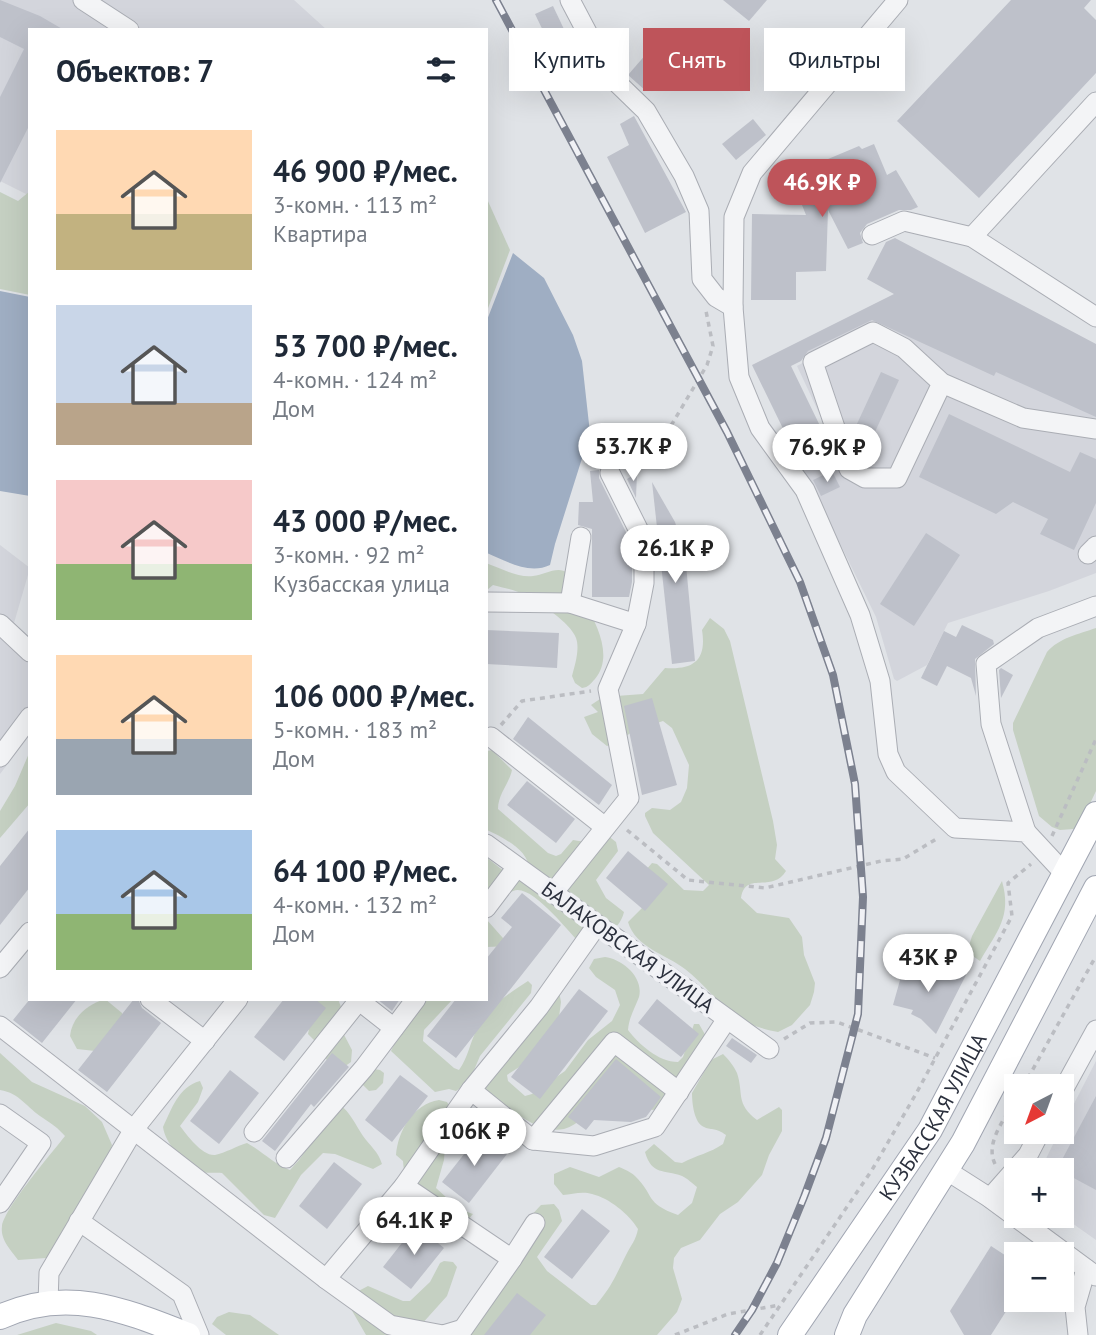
<!DOCTYPE html>
<html lang="ru">
<meta charset="utf-8">
<style>
:root{--surface:#fff;--page:#f2f2f3;--text:#1f2937;--muted:#747a83;--accent:#be545a}
body{margin:0;font-family:"PT Sans",sans-serif;background:var(--page);color:var(--text);height:100vh;display:flex;flex-direction:column;font-size:26px;white-space:nowrap}
*{box-sizing:border-box;margin:0}
p{font-size:23px;color:var(--muted)}
.icon{flex:none;width:38px;height:38px;fill:none;stroke:currentColor;stroke-width:2;stroke-linecap:round;stroke-linejoin:round}
.map{position:relative;flex:1;overflow:hidden}
.drawer{position:absolute;left:28px;top:28px;width:460px;height:973px;display:flex;flex-direction:column;background:var(--surface);border-radius:0px;box-shadow:0 7px 28px #0002}
.drawer>*{flex:none}
.top-card{position:absolute;left:509px;top:28px;width:481px;height:63px;display:flex;gap:14px}
.needle{width:46px;rotate:221deg}
.fabs{position:absolute;left:1004px;top:1074px;display:grid;gap:14px}
.fabs a{display:grid;place-items:center;width:70px;height:70px;border-radius:0px;background:var(--surface);box-shadow:0 7px 28px #0002;font-size:35px}
.price{position:absolute;translate:-50% -60px;padding:0 16px;border-radius:24px;background:#fff;color:#222;font-size:23px;line-height:46px;filter:drop-shadow(0 2px 4px #0008)}
.price::after{content:'';position:absolute;left:50%;top:42px;width:21px;height:16px;margin-left:-10px;background:inherit;clip-path:polygon(0 0,100% 0,50% 100%)}
.price.on{background:var(--accent);color:#fff}
ul{padding:0;list-style:none}
li{display:flex;align-items:center;gap:21px;height:175px;padding:0 28px}
li span{display:grid;place-items:center;flex:none;width:196px;height:140px;border-radius:0px;color:#555}
li>.icon{margin-inline-start:auto}
span .icon{width:84px;height:84px;fill:#fffc;stroke-width:1}
li b{font-size:30px}
h2{display:flex;justify-content:space-between;align-items:center;height:84px;padding:0 28px;font-size:30px}
.pill{padding:0 24px;border-radius:0px;background:var(--surface);box-shadow:0 7px 28px #0002;font-size:24px;line-height:63px}
.pill.on{background:var(--accent);color:#fff}
.map>svg:first-child{display:block}
</style>
<div class="map">
<svg width="1096" height="1335" viewBox="0 0 1096 1335">
<rect width="100%" height="100%" fill="#e0e3e7"/>
<!-- built -->
<g fill="#d3d5dc">
<path d="M0 0H294L327 30H30V196L0 181Z"/>
<path d="M877 303 1096 400V573L1049 591 948 623 927 665 897 681 894 679 876 617 800 462 834 445 797 366 806 361 797 344Z"/>
<path d="M0 545 30 568 14 623 30 637V735L0 774Z"/>
<path d="M1096 1061V1240L1062 1216V1171H1040L1059 1132H1062V1127Z"/>
</g>
<!-- green -->
<g fill="#c5d0c2">
<path d="M30 191V295L0 289V192L18 201Z"/>
<path d="M487 199 510 250 487 311H486Z"/>
<path d="M486 563C500 568 518 578 533 576 545 575 557 565 568 573 580 581 580 593 586 605 598 627 613 657 595 679 590 684 589 687 582 688L575 683 572 676C575 665 580 649 576 638 571 623 539 602 525 595 516 590 504 588 493 585L487 590Z"/>
<path d="M710 618 724 629 730 641 773 821 777 845 775 859 786 871C772 894 745 870 741 898L757 913 789 918 802 937 804 955 815 983 814 992 810 1005 792 1025 778 1032C767 1030 752 1026 742 1020 721 1008 705 984 685 969 667 955 635 947 628 922L642 908 639 878 652 863 657 864 684 890 703 891 709 885 653 833 645 816V813L652 808 670 810 681 802 687 788 689 765 672 728 663 721 633 731 617 743 607 746 592 734 584 717 598 712 591 705 603 697 643 694 665 668C693 670 707 661 702 630Z"/>
<path d="M1096 628V791L1085 814 1074 829 1060 830 1052 827 1039 816 1013 730V723L1047 652C1059 638 1079 634 1096 628Z"/>
<path d="M492 750 512 770C509 784 498 794 498 809L548 853 556 856 561 854 573 840 585 842 607 835 616 842 618 851 596 880 606 898 624 912C619 933 599 937 581 944 569 933 531 882 513 891 504 895 493 911 487 920L510 946 487 947 486 857 505 872 529 869C529 850 502 837 487 830V751Z"/>
<path d="M30 751V803L0 838V811L15 786Z"/>
<path d="M1002 881C1012 917 997 931 980 961L967 952 972 936Z"/>
<path d="M605 957C622 959 644 977 639 997 635 1008 629 1017 628 1030 639 1044 658 1062 678 1062L683 1057 694 1024H699L707 1038 660 1107 653 1110 649 1109C631 1112 599 1113 584 1119 576 1122 572 1127 564 1129 536 1135 504 1104 484 1088L559 991 561 1002 559 1017 533 1058 507 1075 508 1081 525 1096 532 1094 565 1071 588 1040 612 1021 620 1005 615 990 596 977 589 968 594 959Z"/>
<path d="M528 981 532 985 531 993 480 1056 469 1082 456 1091 449 1089 435 1092 391 1051 401 1030 427 999H453L424 1030 423 1041 454 1068 459 1070C468 1058 470 1042 477 1029 487 1008 509 993 528 981Z"/>
<path d="M105 999 122 1013 125 1021 95 1051 77 1049 70 1036C72 1017 87 1005 105 999Z"/>
<path d="M311 999H338L344 1015 341 1029 352 1050 351 1062 334 1074 319 1045 308 1034 312 1014Z"/>
<path d="M0 1053 32 1082 85 1106 102 1122 112 1145 110 1154 52 1260 46 1258 18 1260C11 1250 0 1240 2 1226 5 1207 52 1153 65 1136 58 1128 52 1124 43 1118 27 1108 20 1093 0 1090Z"/>
<path d="M723 1054C728 1059 734 1066 737 1073 744 1094 735 1103 757 1120L779 1107 782 1110V1131L769 1155 762 1175 738 1202 720 1214 700 1240 681 1248 674 1258 673 1268 682 1299 677 1312 657 1335H468L526 1221 541 1205 554 1204 559 1210 562 1221 537 1257 547 1271 591 1305H596C612 1286 615 1277 626 1255 631 1245 636 1240 638 1229 629 1214 609 1198 592 1194 583 1191 572 1194 563 1195L554 1184V1174L570 1167 599 1177 619 1167C624 1169 631 1172 635 1176 655 1195 644 1203 678 1215L692 1203 697 1187C693 1184 687 1178 682 1176 664 1169 652 1176 645 1152L654 1144 675 1162 682 1163C697 1155 710 1153 723 1144L726 1135C715 1127 713 1131 704 1127 694 1123 692 1103 692 1093L711 1060Z"/>
<path d="M374 1069 380 1070 384 1073 383 1083 376 1090 369 1091 362 1084Z"/>
<path d="M200 1081 203 1088 198 1102 180 1126C187 1135 202 1156 215 1155 225 1153 237 1146 247 1143 262 1151 274 1164 290 1170L299 1160 339 1104C351 1113 355 1124 363 1136 370 1146 378 1151 382 1164L373 1169 335 1154 323 1153 301 1175 275 1218 264 1215 222 1173C215 1172 206 1174 199 1171 184 1164 165 1143 163 1127 172 1109 178 1087 200 1081Z"/>
<path d="M439 1100 447 1102 450 1107 454 1130 445 1146 444 1160 436 1188 459 1209 473 1214 465 1223 404 1172 403 1161 396 1155C398 1131 413 1104 439 1100Z"/>
<path d="M444 1261 453 1262 457 1267 447 1296 420 1326 417 1335H366L347 1302 349 1296 368 1286 403 1301H410L430 1282 440 1263Z"/>
<path d="M229 1312 250 1315 279 1335H226L212 1324 217 1317Z"/>
<path d="M56 1323 91 1331 97 1335H17Z"/>
</g>
<!-- water -->
<g fill="#9faec3">
<path d="M513 253 544 278 573 335 582 361 590 433 555 544 550 565C529 575 506 561 487 553V320Z"/>
<path d="M0 291 30 297V496L0 491Z"/>
</g>
<!-- building -->
<g fill="#bec1ca">
<path d="M0 0 40 16 64 30H30V124L0 183V97L24 49 0 37Z"/>
<path d="M723 0H767L749 21Z"/>
<path d="M1011 0H1091L1084 8 1096 20V73L979 198 897 121Z"/>
<path d="M553 6 589 82 572 91 535 14Z"/>
<path d="M660 38 679 54 646 91 628 75Z"/>
<path d="M634 116 686 212 645 233 607 157 629 145 620 124Z"/>
<path d="M753 119 766 135 736 160 722 144Z"/>
<path d="M874 144 887 175 896 170 918 207 911 210H899L867 224 860 233 863 243 848 249 828 210 826 271 796 272V300H751L752 214 806 215 790 175 859 146 862 149Z"/>
<path d="M895 238 1096 344V417L996 372 994 376 872 320 808 351 801 361 791 366 821 428 790 443 752 365 894 294 867 279 886 242Z"/>
<path d="M881 372 899 380 874 434 856 426Z"/>
<path d="M949 414 1070 472 1080 452 1096 459V503L1074 550 1040 534 1048 519 1013 502 996 514 919 477Z"/>
<path d="M599 470V478L632 544V582L629 597H592V529L578 525 579 502H593L590 471Z"/>
<path d="M832 471 840 487 821 496 813 480Z"/>
<path d="M637 473 636 498 627 479Z"/>
<path d="M652 482 675 522 685 554 695 661 672 664Z"/>
<path d="M926 533 960 555 914 626 880 604Z"/>
<path d="M962 625 993 640 994 644 975 659 976 696 971 678 947 666 937 686 921 678 944 631 956 637Z"/>
<path d="M486 630 559 633 557 668 486 664Z"/>
<path d="M1001 668 1013 675 1001 698 999 670Z"/>
<path d="M652 698 677 785 642 795 624 706Z"/>
<path d="M528 717 612 785 599 805 513 739Z"/>
<path d="M527 781 575 819 556 843 507 805Z"/>
<path d="M30 828V887L0 925V866Z"/>
<path d="M628 851 668 884 645 911 606 878Z"/>
<path d="M522 893 561 925 456 1058 427 1036 456 999H486V959L512 927 501 918Z"/>
<path d="M904 966 931 974 935 966 945 972 966 975 936 1034 921 1019 911 1014 913 1010 893 1005Z"/>
<path d="M579 989 608 1011 540 1099 511 1077Z"/>
<path d="M30 999H77L42 1043 13 1020Z"/>
<path d="M134 999H138L142 1008 161 1023 107 1092 78 1070Z"/>
<path d="M284 999H315L326 1008 284 1061 254 1037Z"/>
<path d="M377 999H400L392 1011Z"/>
<path d="M657 999 699 1034 681 1057 638 1023Z"/>
<path d="M732 1038 757 1055 751 1063 726 1046Z"/>
<path d="M332 1053 349 1067 314 1107 311 1104 275 1151 262 1141Z"/>
<path d="M616 1059 661 1097 646 1117 631 1122 594 1120 586 1130 568 1117Z"/>
<path d="M230 1070 259 1093 219 1144 190 1121Z"/>
<path d="M400 1075 428 1096 392 1142 365 1120Z"/>
<path d="M1096 1096V1190L1057 1169Z"/>
<path d="M480 1134 507 1154 469 1203 442 1182Z"/>
<path d="M334 1162 362 1184 327 1229 299 1206Z"/>
<path d="M582 1209 610 1231 572 1279 544 1257Z"/>
<path d="M416 1225 444 1248 411 1289 383 1267Z"/>
<path d="M991 1246 1017 1263V1294L991 1335H964L950 1311Z"/>
<path d="M517 1293 546 1315 530 1335H484Z"/>
</g>
<g fill="none" stroke-linecap="round" stroke-linejoin="round">
<defs>
<g id="minor">
<path d="M83 0 129 30"/>
<path d="M570 0 610 76 646 111 684 176 699 211 702 279 716 297 733 307 739 377 760 428 805 490 860 615 880 681 888 754 896 772 955 828 1026 832 1065 874"/>
<path d="M872 235 904 221 972 237 1096 317"/>
<path d="M972 237 1096 102"/>
<path d="M733 307 734 217 752 173 898 0"/>
<path d="M942 383 904 348 873 332 813 362 849 469 865 478H897L942 383 1023 418 1096 429"/>
<path d="M1088 554 1096 546"/>
<path d="M486 602 570 603 636 624 644 583V541L610 473"/>
<path d="M570 603 581 537"/>
<path d="M0 624 30 652"/>
<path d="M491 737 605 827"/>
<path d="M0 757 30 717"/>
<path d="M1026 832 991 724 986 664 1038 628 1096 606"/>
<path d="M486 844 769 1049"/>
<path d="M553 893 629 798 608 689 636 624"/>
<path d="M486 908 517 867"/>
<path d="M0 968 30 932"/>
<path d="M150 999 205 1041"/>
<path d="M357 999 394 1028"/>
<path d="M0 1026 326 1279 390 1325 443 1335 463 1329 512 1259 404 1186"/>
<path d="M471 1090 533 1140 594 1146 655 1127 727 1019"/>
<path d="M1062 1092 1096 1030"/>
<path d="M0 1114 41 1143 0 1203"/>
<path d="M254 1132 360 999"/>
<path d="M533 1140 614 1042 679 1092"/>
<path d="M286 1158 364 1068 416 999"/>
<path d="M946 1170 990 1198 1096 1276"/>
<path d="M990 1198 1028 1155 1040 1132"/>
<path d="M79 1221 182 1294 199 1335"/>
<path d="M512 1259 535 1223"/>
<path d="M326 1279 404 1186 471 1090 539 1007 597 925"/>
<path d="M48 1303 49 1273 134 1129 238 999"/>
<path d="M1078 1335 1075 1307 1086 1269"/>
</g>
<g id="major">
<path d="M0 1317C67 1286 124 1310 188 1335"/>
<path id="s1" d="M790 1335 930 1130 1096 814"/>
<path d="M847 1335 855 1315 963 1143 1096 888"/>
</g>
</defs>
<!-- minor casing -->
<use href="#minor" stroke="#aaadb4" stroke-width="21"/>
<!-- major casing -->
<use href="#major" stroke="#a1a6b2" stroke-width="26"/>
<!-- path -->
<g stroke="#bbbdc2" stroke-width="3.5" stroke-dasharray="5 5" stroke-linecap="butt">
<path d="M613 457 615 448 656 451 707 365 713 346 706 311"/>
<path d="M501 725 522 701 591 691"/>
<path d="M627 830 688 880 765 888 881 861 903 859 938 838"/>
<path d="M1052 836 1096 739"/>
<path d="M784 1039 810 1023 837 1022 935 1058"/>
<path d="M1023 1087 1096 956"/>
<path d="M995 1164C984 1142 1007 1116 1017 1098"/>
<path d="M675 1335 728 1314 780 1305"/>
<path d="M760 1335 872 1170 917 1092 1012 916 1008 883 1031 864"/>
</g>
<!-- minor -->
<use href="#minor" stroke="#f3f4f6" stroke-width="19"/>
<!-- major -->
<use href="#major" stroke="#fff" stroke-width="24"/>
<defs>
<path id="rail" d="M496 0 727 432 800 582 833 675 855 784 863 897 858 1014 826 1138 804 1197 777 1263 752 1310 735 1335"/>
</defs>
<!-- rail casing -->
<use href="#rail" stroke="#7c818f" stroke-width="8"/>
<!-- rail -->
<use href="#rail" stroke="#f0f1f5" stroke-width="5" stroke-dasharray="16" stroke-linecap="butt"/>
</g>
<g text-anchor="middle" dominant-baseline="central" stroke-width="7" stroke-linejoin="round" paint-order="stroke">
<!-- street labels -->
<g font-size="21" fill="#2b303d" stroke="#f0f1f5">
<text transform="translate(628 947) rotate(36)">БАЛАКОВСКАЯ УЛИЦА</text>
<text stroke="none"><textPath href="#s1" startOffset="261">КУЗБАССКАЯ УЛИЦА</textPath></text>
</g>
</g>
</svg>
<div class="fabs">
<a><svg class="needle" viewBox="-14 -14 28 28"><path d="M0-13l5 13h-10z" fill="#e53935"/><path d="M0 13l5-13h-10z" fill="#747a83"/></svg></a>
<a>+</a>
<a>−</a>
</div>
<b class="price on" style="left:822px;top:219px">46.9K ₽</b>
<b class="price" style="left:633px;top:483px">53.7K ₽</b>
<b class="price" style="left:827px;top:484px">76.9K ₽</b>
<b class="price" style="left:675px;top:585px">26.1K ₽</b>
<b class="price" style="left:928px;top:994px">43K ₽</b>
<b class="price" style="left:474px;top:1168px">106K ₽</b>
<b class="price" style="left:414px;top:1257px">64.1K ₽</b>
<div class="top-card">
<a class="pill">Купить</a>
<a class="pill on">Снять</a>
<a class="pill">Фильтры</a>
</div>
<section class="drawer">
<h2>Объектов: 7<svg class="icon" aria-label="filters" viewBox="0 0 24 24"><path d="M4 7h16M4 17h16"/><circle cx="9" cy="7" r="2"/><circle cx="15" cy="17" r="2"/></svg></h2>
<ul>
<li><span style="background:linear-gradient(#ffd9b3 60%,#c2b280 0)"><svg class="icon" aria-label="home" viewBox="0 0 24 24"><path d="M3 11l9-7 9 7M6 9v11h12V9"/></svg></span><div><b>46 900 ₽/мес.</b><p>3-комн. · 113 m²</p><p>Квартира</p></div></li>
<li><span style="background:linear-gradient(#c9d6e8 70%,#b9a48a 0)"><svg class="icon" aria-label="home" viewBox="0 0 24 24"><path d="M3 11l9-7 9 7M6 9v11h12V9"/></svg></span><div><b>53 700 ₽/мес.</b><p>4-комн. · 124 m²</p><p>Дом</p></div></li>
<li><span style="background:linear-gradient(#f6c9c9 60%,#8fb573 0)"><svg class="icon" aria-label="home" viewBox="0 0 24 24"><path d="M3 11l9-7 9 7M6 9v11h12V9"/></svg></span><div><b>43 000 ₽/мес.</b><p>3-комн. · 92 m²</p><p>Кузбасская улица</p></div></li>
<li><span style="background:linear-gradient(#ffd9b3 60%,#9aa5b1 0)"><svg class="icon" aria-label="home" viewBox="0 0 24 24"><path d="M3 11l9-7 9 7M6 9v11h12V9"/></svg></span><div><b>106 000 ₽/мес.</b><p>5-комн. · 183 m²</p><p>Дом</p></div></li>
<li><span style="background:linear-gradient(#a9c7e8 60%,#8fb573 0)"><svg class="icon" aria-label="home" viewBox="0 0 24 24"><path d="M3 11l9-7 9 7M6 9v11h12V9"/></svg></span><div><b>64 100 ₽/мес.</b><p>4-комн. · 132 m²</p><p>Дом</p></div></li>
</ul>
</section>
</div>
